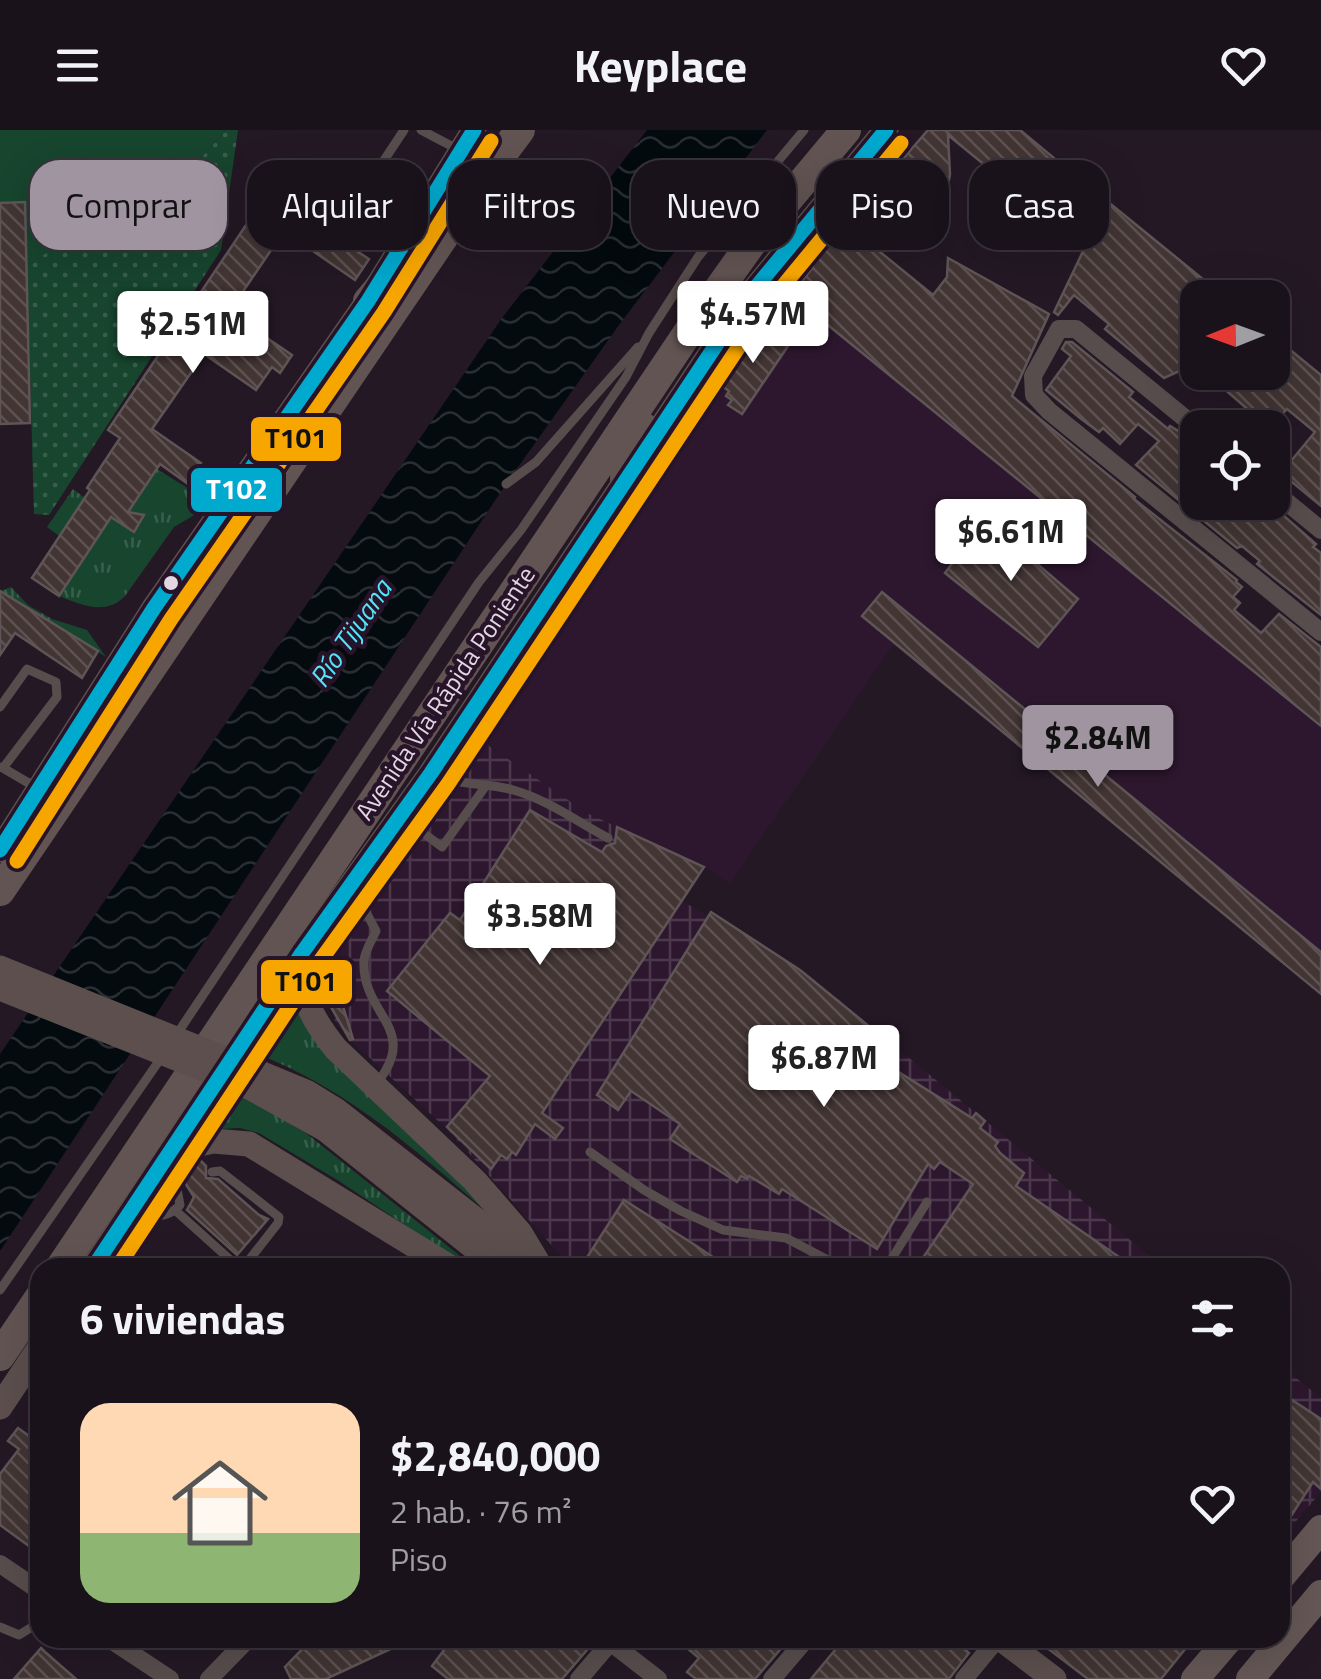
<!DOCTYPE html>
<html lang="es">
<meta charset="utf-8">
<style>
:root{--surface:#1a121b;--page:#272028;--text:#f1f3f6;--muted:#9f9ea3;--line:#38323a;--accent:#a094a1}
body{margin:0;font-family:"Titillium Web",sans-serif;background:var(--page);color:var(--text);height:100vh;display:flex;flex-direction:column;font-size:38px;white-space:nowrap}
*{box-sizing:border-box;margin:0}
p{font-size:32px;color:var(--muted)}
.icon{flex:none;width:55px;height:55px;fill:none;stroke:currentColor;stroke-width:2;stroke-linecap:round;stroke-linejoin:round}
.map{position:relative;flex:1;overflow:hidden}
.side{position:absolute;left:30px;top:1128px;width:1260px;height:390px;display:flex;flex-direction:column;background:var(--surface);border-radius:30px;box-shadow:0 10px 40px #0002,0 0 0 2px var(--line)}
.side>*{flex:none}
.guide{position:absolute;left:30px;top:30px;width:1262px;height:90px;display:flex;gap:20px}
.needle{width:65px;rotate:269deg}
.tools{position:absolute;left:1180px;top:150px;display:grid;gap:20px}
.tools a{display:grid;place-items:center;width:110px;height:110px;border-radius:20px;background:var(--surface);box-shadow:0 10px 40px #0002,0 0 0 2px var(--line);font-size:50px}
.price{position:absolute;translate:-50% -85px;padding:0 22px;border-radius:10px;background:#fff;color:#222;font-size:32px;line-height:65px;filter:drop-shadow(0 2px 5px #0008)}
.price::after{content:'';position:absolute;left:50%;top:60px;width:30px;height:22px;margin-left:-15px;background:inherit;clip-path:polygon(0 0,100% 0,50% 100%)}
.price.current{background:var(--accent);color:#111}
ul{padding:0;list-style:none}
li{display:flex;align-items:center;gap:30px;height:250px;padding:0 50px}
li+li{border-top:2px solid var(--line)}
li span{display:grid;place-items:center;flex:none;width:280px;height:200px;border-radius:30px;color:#555}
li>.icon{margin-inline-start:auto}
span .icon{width:120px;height:120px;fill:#fffc;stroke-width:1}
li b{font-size:42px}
h2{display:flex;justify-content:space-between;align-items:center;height:120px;padding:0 50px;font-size:42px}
.tag{padding:0 35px;border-radius:30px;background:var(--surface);box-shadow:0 10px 40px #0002,0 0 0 2px var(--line);font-size:35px;line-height:90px}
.tag.current{background:var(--accent);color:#111}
header{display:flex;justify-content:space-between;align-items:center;height:130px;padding:0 50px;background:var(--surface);font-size:45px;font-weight:700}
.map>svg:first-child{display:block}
</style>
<header><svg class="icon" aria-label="menu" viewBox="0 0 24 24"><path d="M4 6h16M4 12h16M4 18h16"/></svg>Keyplace<svg class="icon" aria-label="heart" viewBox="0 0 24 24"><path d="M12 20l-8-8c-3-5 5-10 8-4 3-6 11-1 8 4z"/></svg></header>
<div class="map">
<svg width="1321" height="1549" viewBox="0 0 1321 1549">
<defs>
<pattern id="industrial-grid" width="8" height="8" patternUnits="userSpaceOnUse" patternTransform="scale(2.5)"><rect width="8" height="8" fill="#2d172e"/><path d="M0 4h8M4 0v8" fill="none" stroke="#4b384c"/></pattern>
<pattern id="grass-tufts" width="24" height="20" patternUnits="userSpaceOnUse" patternTransform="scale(2.5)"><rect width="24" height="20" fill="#17452e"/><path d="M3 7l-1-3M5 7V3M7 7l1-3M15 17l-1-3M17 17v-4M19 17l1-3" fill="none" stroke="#395f4c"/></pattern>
<pattern id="garden-dots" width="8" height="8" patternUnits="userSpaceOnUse" patternTransform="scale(2.5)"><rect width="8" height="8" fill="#17452e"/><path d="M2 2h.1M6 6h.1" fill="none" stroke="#395f4c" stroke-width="1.8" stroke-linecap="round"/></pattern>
<pattern id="water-waves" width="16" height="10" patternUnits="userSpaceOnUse" patternTransform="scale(2.5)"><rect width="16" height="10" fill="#040b0e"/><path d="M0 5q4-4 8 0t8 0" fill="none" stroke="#282e31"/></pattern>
<pattern id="building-back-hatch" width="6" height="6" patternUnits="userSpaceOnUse" patternTransform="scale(2.5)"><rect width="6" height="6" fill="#423534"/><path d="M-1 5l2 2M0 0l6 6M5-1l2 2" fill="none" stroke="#5d5251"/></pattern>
</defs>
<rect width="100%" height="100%" fill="#231824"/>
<!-- built -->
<path fill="#2d172e" d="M800 130 1321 548V864L893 515 730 754 704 737 587 683 476 607 662 327Z"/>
<!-- industrial -->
<g fill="url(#industrial-grid)">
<path d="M476 607 587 683 704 737 682 771 806 843 1163 1137H571L450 1002 347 907 336 893 326 862 333 829Z"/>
<path d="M1280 1235 1321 1268V1362L1280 1410Z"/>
</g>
<!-- grass -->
<g fill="url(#grass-tufts)">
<path d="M157 339 213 374 174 397 125 466C106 486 81 475 59 466L111 387 134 402 126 385Z"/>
<path d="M73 359 85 368 59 406 47 397Z"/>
<path d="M11 457 28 475 52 489 87 500 106 527 0 461Z"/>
<path d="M298 851 300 863 504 1097C425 1028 351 959 252 922Z"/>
<path d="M227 962 259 975 306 1003 474 1137H468L339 1051 259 1003 240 998 199 1000Z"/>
</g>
<!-- park -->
<path fill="#17452e" d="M0 0H226L202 27 0 152Z"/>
<!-- garden -->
<path fill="url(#garden-dots)" d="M226 0H238L221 120 49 385 34 384 27 135 202 27Z"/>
<!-- water -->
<path fill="url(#water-waves)" d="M647 0H767L619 195 506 354 0 1121V924L502 188Z"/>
<!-- building -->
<g fill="url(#building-back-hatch)" stroke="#5f5556" stroke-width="2.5">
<path d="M928 0H1020L1078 48 1046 85 948 5 950 44 944 80 895 38Z"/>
<path d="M269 61 328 101 340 84 367 101 355 120 369 129 355 150 284 101 229 182 292 225 280 243 272 237 256 260 204 224 152 299 201 333 188 354 160 334 128 382 144 385 134 402 111 387 59 466 32 448 90 360 87 358 120 308 108 300Z"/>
<path d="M1107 71 1226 168H1198V221L1184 239 1164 248 1105 199 1109 194 1074 165 1058 185 1054 182Z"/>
<path d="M25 72 30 293 0 294V73Z"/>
<path d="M842 91 933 165 947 147 948 128 1049 184 1012 266 1135 367 1134 369 1237 450 1236 452 1242 457 1233 467 1240 473 1234 480 1261 503 1279 484 1321 517V596L791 165 813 137 808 133Z"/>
<path d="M759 192 790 213 742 284 728 275 732 270 726 266 729 261 718 253Z"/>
<path d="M1272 205 1321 245V376L1281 343 1315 302 1287 279 1269 298 1205 242H1272Z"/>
<path d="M1066 212H1072L1133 262 1129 267 1168 299 1170 296 1198 313V372H1268L1316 414 1313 417 1321 423V485L1257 434 1260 431 1242 416 1237 418 1136 335 1159 311 1138 294 1120 314 1103 298 1099 302 1080 288 1046 260 1071 226 1062 219Z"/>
<path d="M985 389 1078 469 1038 517 945 443Z"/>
<path d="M0 461 98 521 82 548 15 503 0 525Z"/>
<path d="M882 462 1321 822V864L862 486Z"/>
<path d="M530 680 602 722 606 716 615 713 617 697 704 737 542 983 563 998 555 1009 535 994 516 1025 512 1022 507 1029 501 1025 491 1039 447 997 490 946 387 861 450 783 460 790Z"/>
<path d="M711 782 800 840 881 906 870 924 972 988 976 983 985 991 980 998 998 1012 995 1016 1000 1023 1024 1043 1016 1056 1135 1138H916L973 1054 940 1032 934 1039 928 1034 877 1119 782 1059 779 1064 749 1046 747 1049 741 1046 737 1052 670 1009 680 994 631 961 618 980 597 965Z"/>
<path d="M338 860 353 909 350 910 327 870 326 861Z"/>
<path d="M200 1030 206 1036V1048L218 1049 259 1085 268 1089 237 1125 187 1080 194 1067 182 1048 191 1032Z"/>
<path d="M624 1070 695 1115 729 1138H593L586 1129Z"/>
<path d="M1280 1262 1321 1289V1359L1313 1352 1291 1386 1280 1379Z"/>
<path d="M18 1298 40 1314V1424L0 1395V1344L19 1319 8 1311Z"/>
<path d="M313 1508H414L326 1549H291L285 1537Z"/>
<path d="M453 1508H582L578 1513 587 1520 562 1549H448L432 1536Z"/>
<path d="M675 1508H790L755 1549H696L687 1542 699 1528Z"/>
<path d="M845 1508H951L969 1523 949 1549H811Z"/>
<path d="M1034 1508H1194L1161 1549H1088Z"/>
<path d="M41 1518 45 1522 76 1549H14Z"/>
</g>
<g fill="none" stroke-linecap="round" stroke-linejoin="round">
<!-- lane -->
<g stroke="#584d4d" stroke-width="9">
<path d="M404 0 373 47 394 83 408 97"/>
<path d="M421 0 459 20"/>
<path d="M506 354 536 332 638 217"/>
<path d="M0 577 27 539 56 552 57 567 3 638 0 637"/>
<path d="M3 638 37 658"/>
<path d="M434 644C464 657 485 652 513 660 546 669 578 692 608 708"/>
<path d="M402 687 442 717 485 657"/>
<path d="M347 766 367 784 376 801C372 810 365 821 364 830 361 886 422 898 376 954"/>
<path d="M175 907 479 452 521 400 626 247 649 203 698 127 804 0"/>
<path d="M590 1022 644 1060 681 1081 723 1100 786 1108 843 1138"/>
<path d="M176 1081 236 1135 246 1134 278 1093 279 1087 220 1041 212 1042"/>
<path d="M130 1086C148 1086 167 1090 180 1075L177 1059 168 1036"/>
<path d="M886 1138 927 1072"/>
<path d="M0 1160 161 928"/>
<path d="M1280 1415 1296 1426"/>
<path d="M0 1497 19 1505 40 1492"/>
</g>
<!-- street -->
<g stroke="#584d4d" stroke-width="18">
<path d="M1198 299 1076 199H1059L1033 246 1034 265 1049 281 1321 502"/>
<path d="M1272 360 1321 400"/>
<path d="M0 1434 40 1461"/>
<path d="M108 1508 170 1549"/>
<path d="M605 1508 658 1549"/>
<path d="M209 1549 249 1508"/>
<path d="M579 1549 614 1508"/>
<path d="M772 1549 807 1508"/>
<path d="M964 1549 998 1508"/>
</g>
<!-- secondary -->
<g stroke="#5c4f4e" stroke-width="25">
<path d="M0 720 154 478 368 171 474 0"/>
<path d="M302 823C303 869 307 883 336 919L475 1051 520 1103 541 1138"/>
<path d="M260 943 306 962 337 981 527 1130"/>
<path d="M251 958 325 999 500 1138"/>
<path d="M172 1020 213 1011 249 1014 451 1138"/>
<path d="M93 1138 302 823 431 643 748 167 886 0"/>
<path d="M0 1277 40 1217"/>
<path d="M1000 1508 1054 1549"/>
</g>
<!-- primary -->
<g stroke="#645755" stroke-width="28">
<path d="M1280 1448 1321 1399"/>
<path d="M1195 1549 1230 1508"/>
<path d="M1250 1549 1321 1464"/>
</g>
<!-- highway -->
<g stroke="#625453" stroke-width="30">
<path d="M368 171 416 115"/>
<path d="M625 349 626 325 643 297"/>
<path d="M0 761 476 59 520 0"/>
<path d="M60 1138 689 201 753 111 846 0"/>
<path d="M0 1226 40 1167"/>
</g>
<!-- secondary-bridge -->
<g stroke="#5c4f4e" stroke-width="25">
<path d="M0 838 260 943"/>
<path d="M0 858 251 958"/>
</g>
<defs>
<g id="bus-1">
<path d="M0 720 154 478 368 171 474 0"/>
<path d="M93 1138 302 823 431 643 748 167 886 0"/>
</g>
<g id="bus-2">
<path d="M17 731 171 489 384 182 491 11"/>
<path d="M117 1138 318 834 448 654 764 179 901 13"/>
</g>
</defs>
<!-- bus-1 casing -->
<use href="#bus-1" stroke="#271428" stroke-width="22"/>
<!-- bus-2 casing -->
<use href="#bus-2" stroke="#271428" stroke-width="22"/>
<!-- bus-1 -->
<use href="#bus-1" stroke="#00a9ce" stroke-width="15"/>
<!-- bus-2 -->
<use href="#bus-2" stroke="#f7a600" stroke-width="15"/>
</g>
<!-- markers -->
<circle fill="#e3d6e4" stroke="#271428" stroke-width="4" cx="171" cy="453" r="9"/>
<g text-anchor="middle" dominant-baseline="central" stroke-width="9" stroke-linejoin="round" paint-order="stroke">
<!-- street labels -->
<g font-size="25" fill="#e3d6e4" stroke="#271428">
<text transform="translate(445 563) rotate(-56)">Avenida Vía Rápida Poniente</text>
</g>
<!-- water labels -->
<g font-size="28" font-style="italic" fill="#50e5fb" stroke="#271428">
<text transform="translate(350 503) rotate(-56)">Río Tijuana</text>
</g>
</g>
<g stroke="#271428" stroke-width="4">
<rect x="249" y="285" width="94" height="48" rx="10" fill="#f7a600"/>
<rect x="189" y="336" width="95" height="48" rx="10" fill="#00a9ce"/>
<rect x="259" y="828" width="95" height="48" rx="10" fill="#f7a600"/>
</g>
<g font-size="28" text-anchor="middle" font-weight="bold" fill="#fff">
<text x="237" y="369">T102</text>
</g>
<g font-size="28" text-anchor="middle" font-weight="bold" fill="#111">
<text x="296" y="318">T101</text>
<text x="306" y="861">T101</text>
</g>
</svg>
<div class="tools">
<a><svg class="needle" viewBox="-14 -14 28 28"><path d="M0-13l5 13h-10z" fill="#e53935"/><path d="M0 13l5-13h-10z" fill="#9f9ea3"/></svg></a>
<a><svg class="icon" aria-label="locate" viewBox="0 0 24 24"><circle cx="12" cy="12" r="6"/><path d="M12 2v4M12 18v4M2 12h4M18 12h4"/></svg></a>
</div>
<b class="price" style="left:753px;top:236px">$4.57M</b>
<b class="price" style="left:193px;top:246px">$2.51M</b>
<b class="price" style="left:1011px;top:454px">$6.61M</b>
<b class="price current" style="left:1098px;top:660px">$2.84M</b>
<b class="price" style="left:540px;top:838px">$3.58M</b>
<b class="price" style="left:824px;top:980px">$6.87M</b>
<div class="guide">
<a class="tag current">Comprar</a>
<a class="tag">Alquilar</a>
<a class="tag">Filtros</a>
<a class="tag">Nuevo</a>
<a class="tag">Piso</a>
<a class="tag">Casa</a>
</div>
<section class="side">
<h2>6 viviendas<svg class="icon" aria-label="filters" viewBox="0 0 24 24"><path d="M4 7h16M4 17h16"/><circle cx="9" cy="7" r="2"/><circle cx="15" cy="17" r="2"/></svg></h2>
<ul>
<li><span style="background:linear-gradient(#ffd9b3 65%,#8fb573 0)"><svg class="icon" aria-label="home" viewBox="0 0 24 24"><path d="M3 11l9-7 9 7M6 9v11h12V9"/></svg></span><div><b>$2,840,000</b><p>2 hab. · 76 m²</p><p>Piso</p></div><svg class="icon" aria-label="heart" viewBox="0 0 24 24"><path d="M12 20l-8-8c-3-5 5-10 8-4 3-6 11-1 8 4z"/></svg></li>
</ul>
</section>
</div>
